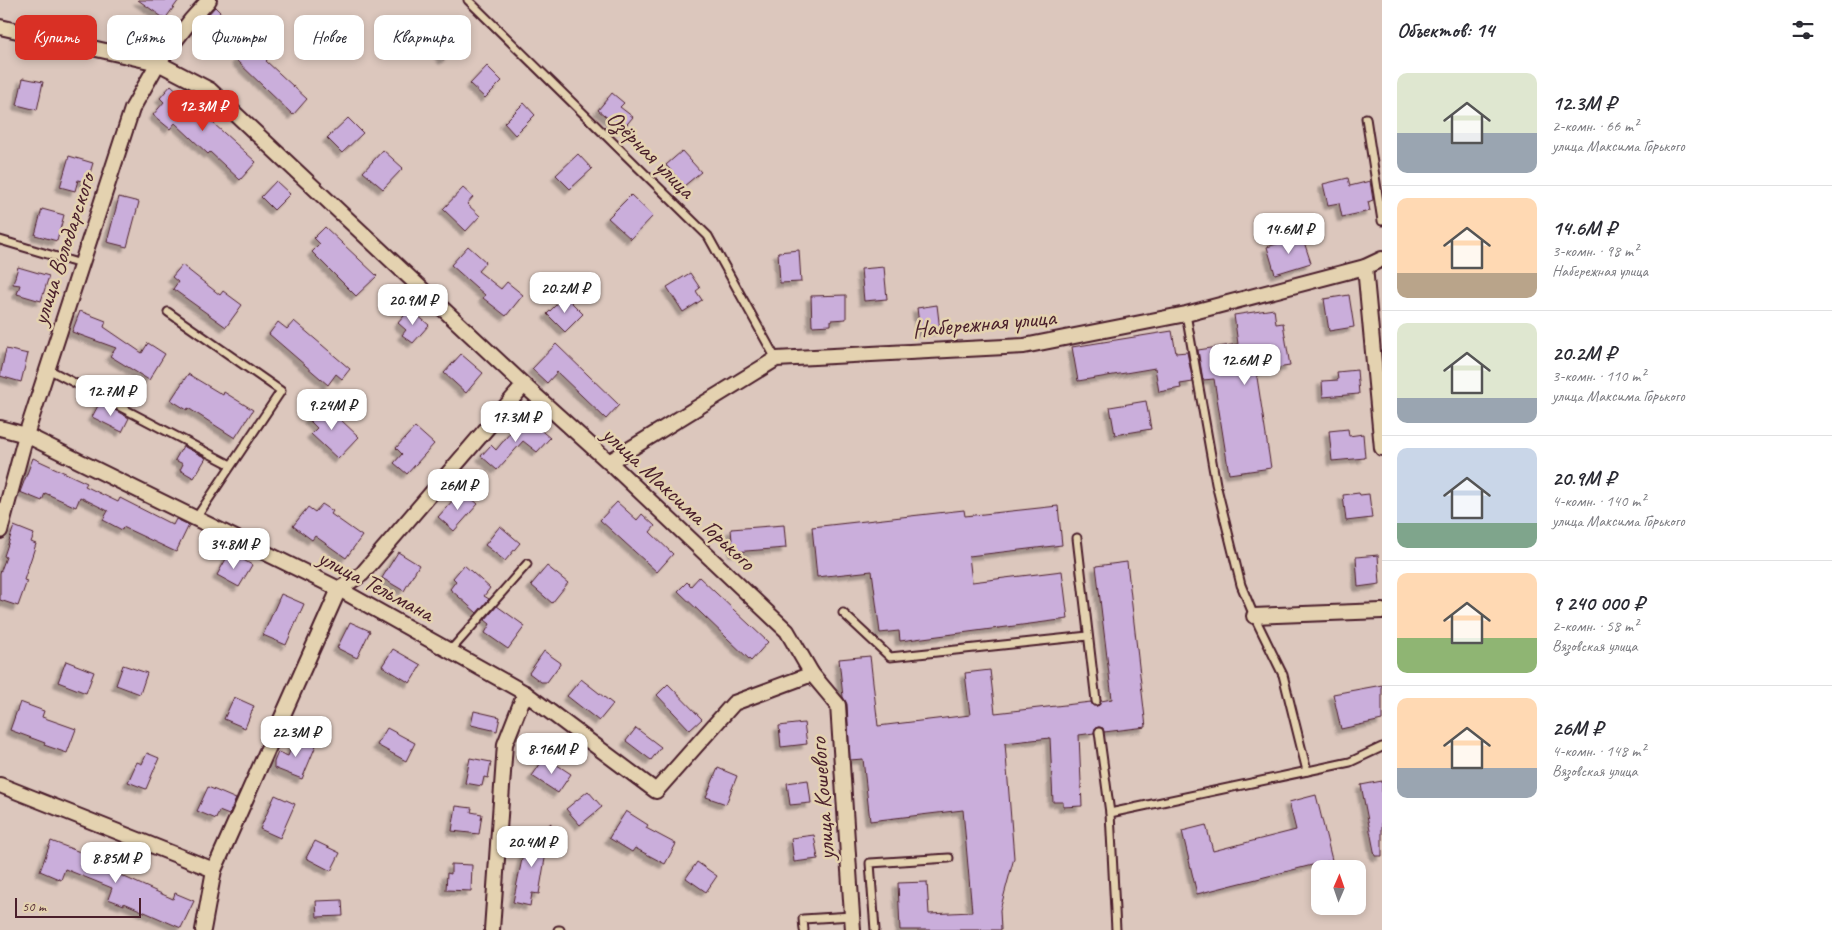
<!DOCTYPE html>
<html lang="ru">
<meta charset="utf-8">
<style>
:root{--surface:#fff;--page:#f2f2f3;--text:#2b2b33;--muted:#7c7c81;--line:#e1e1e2;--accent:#d93025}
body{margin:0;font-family:Caveat,sans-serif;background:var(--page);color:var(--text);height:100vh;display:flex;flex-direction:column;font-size:19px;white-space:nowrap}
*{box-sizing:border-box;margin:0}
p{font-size:16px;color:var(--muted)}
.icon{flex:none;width:28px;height:28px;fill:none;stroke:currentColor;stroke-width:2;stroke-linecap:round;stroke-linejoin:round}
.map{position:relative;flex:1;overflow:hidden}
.details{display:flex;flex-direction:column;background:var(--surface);width:450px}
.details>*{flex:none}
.guide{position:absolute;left:15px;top:15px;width:475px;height:45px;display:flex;gap:10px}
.needle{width:32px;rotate:2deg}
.controls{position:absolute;left:1311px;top:860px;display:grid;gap:10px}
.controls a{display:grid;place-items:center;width:55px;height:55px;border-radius:10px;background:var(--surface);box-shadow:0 2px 8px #0003;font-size:25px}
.scale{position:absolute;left:15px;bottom:12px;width:126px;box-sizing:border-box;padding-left:5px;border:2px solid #4a1f2b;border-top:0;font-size:14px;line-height:18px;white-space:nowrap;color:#4a1f2b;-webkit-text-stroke:4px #e4d2b0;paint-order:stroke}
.price{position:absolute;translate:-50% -42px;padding:0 11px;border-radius:10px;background:#fff;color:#222;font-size:16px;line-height:32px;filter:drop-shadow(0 1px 2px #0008)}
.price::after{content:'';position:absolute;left:50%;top:30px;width:15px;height:11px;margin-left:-8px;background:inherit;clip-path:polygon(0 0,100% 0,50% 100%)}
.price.on{background:var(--accent);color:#fff}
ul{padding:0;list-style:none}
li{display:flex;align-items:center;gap:15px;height:125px;padding:0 15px}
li+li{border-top:1px solid var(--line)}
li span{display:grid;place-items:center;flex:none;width:140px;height:100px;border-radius:10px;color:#555}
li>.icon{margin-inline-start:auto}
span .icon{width:60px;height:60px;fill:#fffc;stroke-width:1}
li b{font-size:21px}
h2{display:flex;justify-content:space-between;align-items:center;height:60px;padding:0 15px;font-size:21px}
.chip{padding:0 18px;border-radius:10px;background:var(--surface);box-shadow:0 2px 8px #0003;font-size:18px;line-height:45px}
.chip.on{background:var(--accent);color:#fff}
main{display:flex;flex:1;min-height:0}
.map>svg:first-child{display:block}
</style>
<main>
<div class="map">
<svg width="1382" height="930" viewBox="0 0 1382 930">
<defs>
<filter id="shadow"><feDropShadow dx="-4.5" dy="4.5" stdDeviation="1" flood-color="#0004"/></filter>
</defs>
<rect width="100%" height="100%" fill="#dcc7bd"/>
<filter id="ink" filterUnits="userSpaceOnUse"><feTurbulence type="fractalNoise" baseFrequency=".02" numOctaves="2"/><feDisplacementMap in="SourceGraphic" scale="10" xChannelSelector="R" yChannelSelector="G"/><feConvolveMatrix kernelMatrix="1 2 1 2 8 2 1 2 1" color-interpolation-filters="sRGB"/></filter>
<g filter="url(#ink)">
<!-- building -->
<g fill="#caaedb" stroke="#4a1f2b" filter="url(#shadow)">
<path d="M138 0H179L165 19Z"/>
<path d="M215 7 227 19 207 41 195 29Z"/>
<path d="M449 26 463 43 444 60 430 43Z"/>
<path d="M252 43 268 59 266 61 307 99 293 115 236 60Z"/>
<path d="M487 66 502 81 485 98 470 84Z"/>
<path d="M23 78 43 82 37 110 17 105Z"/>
<path d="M171 85 256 162 240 180 210 152 208 154 175 123 170 129 153 115 164 102 160 98Z"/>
<path d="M612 93 624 103 620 107 633 117 622 130 598 110Z"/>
<path d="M524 103 535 115 515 135 504 123Z"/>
<path d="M348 118 363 133 342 153 327 138Z"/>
<path d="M383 150 403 168 383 189 363 172Z"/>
<path d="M682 151 701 172 684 186 666 165Z"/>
<path d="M578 154 592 169 570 189 556 175Z"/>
<path d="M69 156 93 163 87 183 78 180 75 191 60 187Z"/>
<path d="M1348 178 1350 186 1370 181 1373 200 1368 202 1370 211 1342 217 1339 203 1328 205 1323 184Z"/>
<path d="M276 181 290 194 274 210 261 197Z"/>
<path d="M463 188 473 197 467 204 480 216 466 231 443 209Z"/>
<path d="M631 195 653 216 631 239 608 218Z"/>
<path d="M119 197 139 202 127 247 107 242Z"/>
<path d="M42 209 64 215 57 241 35 235Z"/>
<path d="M325 227 377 276 356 296 312 252 320 244 314 238Z"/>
<path d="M1302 236 1311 263 1275 274 1267 247Z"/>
<path d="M468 246 486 262 478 271 501 289 507 282 523 295 506 316 483 298 485 295 451 265Z"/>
<path d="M799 250 801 282 780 283 778 252Z"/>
<path d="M182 265 220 295 223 291 242 305 226 327 173 289 178 282 172 277Z"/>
<path d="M18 267 49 276 41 301 17 294 20 285 13 284Z"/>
<path d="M884 267 887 299 864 301 861 269Z"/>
<path d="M690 273 700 288 696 291 702 300 683 312 667 287Z"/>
<path d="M846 295V319L831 320V325L812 326 811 296Z"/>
<path d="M1349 295 1354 327 1329 331 1324 299Z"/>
<path d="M565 296 583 314 565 332 547 314Z"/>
<path d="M937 305 940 330 920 332 917 308Z"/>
<path d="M410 309 429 325 413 343 402 335 406 330 398 323Z"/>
<path d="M1274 309 1276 324 1283 323 1290 366 1256 371 1271 468 1229 474 1214 379 1203 380 1198 350 1238 344 1234 315Z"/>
<path d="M80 311 106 321 104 327 142 353 148 343 165 354 149 380 110 356 116 348 72 332Z"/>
<path d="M294 321 350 369 342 379 336 374 328 385 269 334 278 322 287 329Z"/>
<path d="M1172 331 1176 353 1187 352 1193 382 1180 384 1181 388 1159 392 1155 368 1078 381 1072 347Z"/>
<path d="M556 344 619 405 606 419 557 372 547 383 532 369Z"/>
<path d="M6 349 28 354 21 382 0 376Z"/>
<path d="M461 354 483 373 466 393 444 373Z"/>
<path d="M1357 370 1359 394 1323 397 1322 381 1338 380 1337 372Z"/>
<path d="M188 374 223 395 224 392 253 410 235 438 188 408 187 410 171 400Z"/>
<path d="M1146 401 1151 429 1115 435 1110 407Z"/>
<path d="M100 402 129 418 122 432 92 417Z"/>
<path d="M323 403 359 437 338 459 311 434 317 428 308 419Z"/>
<path d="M524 416 550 438 537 452 523 441 497 470 481 456 491 445 496 450Z"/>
<path d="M415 427 434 444 407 474 394 463 402 454 396 448Z"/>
<path d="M1348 429 1349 436 1363 434 1365 458 1332 461 1329 431Z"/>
<path d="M183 446 206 458 194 478 180 470 183 464 175 460Z"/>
<path d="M33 458 87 483 85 486 118 502 120 498 173 525 176 519 189 525 176 552 123 527 122 530 103 520 108 511 80 497 76 507 45 493 42 501 20 492Z"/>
<path d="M462 490 478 504 454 531 438 517Z"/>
<path d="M1359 493 1360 495 1369 494 1372 518 1346 521 1343 495Z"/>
<path d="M617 502 637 520 642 514 655 526 650 532 673 554 657 572 600 520Z"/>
<path d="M322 504 333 511 331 514 362 536 346 558 315 536 312 540 293 526 308 507 315 512Z"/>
<path d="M1058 506 1062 545 969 556 972 582 1062 571 1068 619 900 641 899 631 880 633 872 571 817 577 812 527 964 510 965 516Z"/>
<path d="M784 525 786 548 733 552 731 529Z"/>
<path d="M14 526 34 534 31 542 36 544 24 580 27 581 18 606 0 600V573L6 557 4 556Z"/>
<path d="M500 526 520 543 505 561 485 545Z"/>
<path d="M230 552 252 565 239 587 217 575Z"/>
<path d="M398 552 419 565 404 591 382 578Z"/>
<path d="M1378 555 1380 584 1358 587 1356 557Z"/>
<path d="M1127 562 1146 727 1104 732 1103 728 1099 727 1095 728 1094 733 1079 735 1082 806 1063 807V802H1053L1050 738 1005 743 1014 858 1000 910 1001 930H900L898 883 927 882 929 914 972 912 963 810 870 821 863 759 850 760 847 704 843 697 839 659 870 656 878 726 970 715 965 673 990 670 995 713 1091 702 1093 706H1097L1101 701 1112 699 1096 566Z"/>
<path d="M464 565 490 588 484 596 489 599 477 613 450 589 456 581 453 578Z"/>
<path d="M547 566 568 583 552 603 531 585Z"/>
<path d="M699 577 768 642 751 661 678 591 687 582 691 586Z"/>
<path d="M281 594 304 604 286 645 263 635Z"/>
<path d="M497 606 525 626 508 649 485 633 490 624 485 620Z"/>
<path d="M350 622 370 631 357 658 337 648Z"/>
<path d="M393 649 421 665 410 683 382 666Z"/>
<path d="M544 651 561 663 547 682H541L529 673Z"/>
<path d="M66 661 94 672 86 693 58 682Z"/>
<path d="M123 665 147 673 140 694 116 685Z"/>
<path d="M581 679 613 704 599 721 567 696Z"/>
<path d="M668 684 702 719 690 730 657 695Z"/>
<path d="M1382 685V720L1341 729 1333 694Z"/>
<path d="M234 697 254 706 245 728 224 719Z"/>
<path d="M20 702 44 711 42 717 76 729 67 753 44 745 45 743 10 730Z"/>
<path d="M474 711 500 717 497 731 471 725Z"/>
<path d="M804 723 807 744 781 747 779 726Z"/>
<path d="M387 728 415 743 406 761 377 745Z"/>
<path d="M636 728 661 747 651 760 626 741Z"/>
<path d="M296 735 317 743 302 779 274 768V762L278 752 288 756Z"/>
<path d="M147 753 159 758 146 789 128 782 137 762 142 764Z"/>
<path d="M545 757 571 774 558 793 532 776Z"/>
<path d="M470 758 491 762 488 778 484 777 482 786 465 783Z"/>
<path d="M718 768 737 776 726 804 706 797Z"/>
<path d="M808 780 811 803 790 805 787 783Z"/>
<path d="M1382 781V856H1375L1361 785Z"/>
<path d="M208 787 236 799 229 815 219 811 216 819 197 811Z"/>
<path d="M588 791 602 807 580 825 566 809Z"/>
<path d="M275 795 295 804 280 838 260 829Z"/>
<path d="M1316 795 1332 860 1197 894 1182 831 1206 825 1213 851 1296 830 1289 802Z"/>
<path d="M456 806 472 808 471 812 482 814 479 834 452 831Z"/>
<path d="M626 811 648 825 646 828 676 844 665 864 635 848 632 852 609 838Z"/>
<path d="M551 823 539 894 532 893 530 906 513 902 525 845Z"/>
<path d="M814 835 818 859 794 862 791 838Z"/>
<path d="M51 841 96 858 98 852 114 858 109 870 173 899 175 893 194 901 181 928 124 903V905L108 899 112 888 65 869 61 880 40 871Z"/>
<path d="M315 841 340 853 331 871 306 858Z"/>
<path d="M697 862 717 876 706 892 686 878Z"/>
<path d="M451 864 472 865 471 891 446 890 447 873 451 874Z"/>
<path d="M342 900 343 916 317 917 316 901Z"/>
</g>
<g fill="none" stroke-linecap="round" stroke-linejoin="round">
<defs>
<g id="lane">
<path d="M468 0 708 236 776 359"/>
<path d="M1366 118 1382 221"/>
<path d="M0 240 81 264"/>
<path d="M168 312 281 391 196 518"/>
<path d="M1186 314 1216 484 1241 585 1254 616 1283 675 1307 771"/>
<path d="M48 369 231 465"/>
<path d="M1077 538 1096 701"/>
<path d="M843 613 890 657 1088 636"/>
<path d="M450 651 527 564"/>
<path d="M1099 732 1110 813"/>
<path d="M558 930H560"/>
<path d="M804 930 803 919 852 916"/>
<path d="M875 930 870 863 949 858"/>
<path d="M1116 930 1110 813 1350 762 1382 747"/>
</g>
<g id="street">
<path d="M0 27 158 63 210 90 524 385 609 462 787 631 812 674 838 705 853 930"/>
<path d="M1365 267 1382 448"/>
<path d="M0 428 26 435 339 589 525 693 656 791 734 703 812 674"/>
<path d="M609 462 776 359 1024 346 1186 314 1365 267 1382 259"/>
<path d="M0 531 26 435 132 109 158 63 191 20 209 0"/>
<path d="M1254 616 1382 611"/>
<path d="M0 785 214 870"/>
<path d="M203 930 214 870 339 589 362 574 524 385"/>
<path d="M492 930 505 744 525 693"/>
</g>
</defs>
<!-- lane casing -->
<use href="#lane" stroke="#4a1f2b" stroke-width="11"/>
<!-- street casing -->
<use href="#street" stroke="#4a1f2b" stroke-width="18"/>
<!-- lane -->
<use href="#lane" stroke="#e4d2b0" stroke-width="7"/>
<!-- street -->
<use href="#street" stroke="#e4d2b0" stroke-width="14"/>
</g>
</g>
<g text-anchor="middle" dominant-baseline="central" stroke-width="5" stroke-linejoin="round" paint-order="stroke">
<!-- street labels -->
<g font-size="24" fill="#4a1f2b" stroke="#e4d2b0">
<text transform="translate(651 154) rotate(45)">Озёрная улица</text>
<text transform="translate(63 249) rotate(-72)">улица Володарского</text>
<text transform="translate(984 323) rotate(-5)">Набережная улица</text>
<text transform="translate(679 498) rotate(43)">улица Максима Горького</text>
<text transform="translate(376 585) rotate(28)">улица Тельмана</text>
<text transform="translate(822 799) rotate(-94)">улица Кошевого</text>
</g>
</g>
</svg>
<div class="controls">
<a><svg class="needle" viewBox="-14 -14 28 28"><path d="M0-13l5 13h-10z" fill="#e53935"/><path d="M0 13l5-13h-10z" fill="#7c7c81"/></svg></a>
</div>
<div class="scale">50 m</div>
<b class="price on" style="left:203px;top:132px">12.3M ₽</b>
<b class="price" style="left:1289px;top:255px">14.6M ₽</b>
<b class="price" style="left:565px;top:314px">20.2M ₽</b>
<b class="price" style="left:413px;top:326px">20.9M ₽</b>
<b class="price" style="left:1245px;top:386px">12.6M ₽</b>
<b class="price" style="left:111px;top:417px">12.7M ₽</b>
<b class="price" style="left:332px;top:431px">9.24M ₽</b>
<b class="price" style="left:516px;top:443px">17.3M ₽</b>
<b class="price" style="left:458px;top:511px">26M ₽</b>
<b class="price" style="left:234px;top:570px">34.8M ₽</b>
<b class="price" style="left:296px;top:758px">22.3M ₽</b>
<b class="price" style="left:552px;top:775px">8.16M ₽</b>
<b class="price" style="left:532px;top:868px">20.4M ₽</b>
<b class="price" style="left:116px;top:884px">8.85M ₽</b>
<div class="guide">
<a class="chip on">Купить</a>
<a class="chip">Снять</a>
<a class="chip">Фильтры</a>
<a class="chip">Новое</a>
<a class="chip">Квартира</a>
</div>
</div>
<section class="details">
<h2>Объектов: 14<svg class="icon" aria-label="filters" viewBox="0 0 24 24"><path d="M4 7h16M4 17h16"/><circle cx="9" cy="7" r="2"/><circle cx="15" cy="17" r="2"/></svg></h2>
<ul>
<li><span style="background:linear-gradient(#dfe7d0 60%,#9aa5b1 0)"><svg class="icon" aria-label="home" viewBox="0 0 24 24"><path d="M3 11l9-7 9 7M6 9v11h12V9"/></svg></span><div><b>12.3M ₽</b><p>2-комн. · 66 m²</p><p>улица Максима Горького</p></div></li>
<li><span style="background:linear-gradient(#ffd9b3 75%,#b9a48a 0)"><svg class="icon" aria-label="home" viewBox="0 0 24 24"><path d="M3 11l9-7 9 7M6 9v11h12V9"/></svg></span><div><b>14.6M ₽</b><p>3-комн. · 98 m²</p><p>Набережная улица</p></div></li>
<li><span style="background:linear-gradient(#dfe7d0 75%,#9aa5b1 0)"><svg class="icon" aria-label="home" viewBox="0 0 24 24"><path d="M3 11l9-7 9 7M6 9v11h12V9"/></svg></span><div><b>20.2M ₽</b><p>3-комн. · 110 m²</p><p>улица Максима Горького</p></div></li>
<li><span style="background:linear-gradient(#c9d6e8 75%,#7fa58c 0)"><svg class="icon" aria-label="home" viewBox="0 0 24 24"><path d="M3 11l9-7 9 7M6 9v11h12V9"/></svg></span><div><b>20.9M ₽</b><p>4-комн. · 140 m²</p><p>улица Максима Горького</p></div></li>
<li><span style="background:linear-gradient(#ffd9b3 65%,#8fb573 0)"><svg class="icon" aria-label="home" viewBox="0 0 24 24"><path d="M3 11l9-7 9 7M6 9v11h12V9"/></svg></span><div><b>9 240 000 ₽</b><p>2-комн. · 58 m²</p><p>Вязовская улица</p></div></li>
<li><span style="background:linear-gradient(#ffd9b3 70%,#9aa5b1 0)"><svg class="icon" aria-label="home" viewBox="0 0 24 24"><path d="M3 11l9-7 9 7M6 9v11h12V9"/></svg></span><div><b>26M ₽</b><p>4-комн. · 148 m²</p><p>Вязовская улица</p></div></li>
</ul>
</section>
</main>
